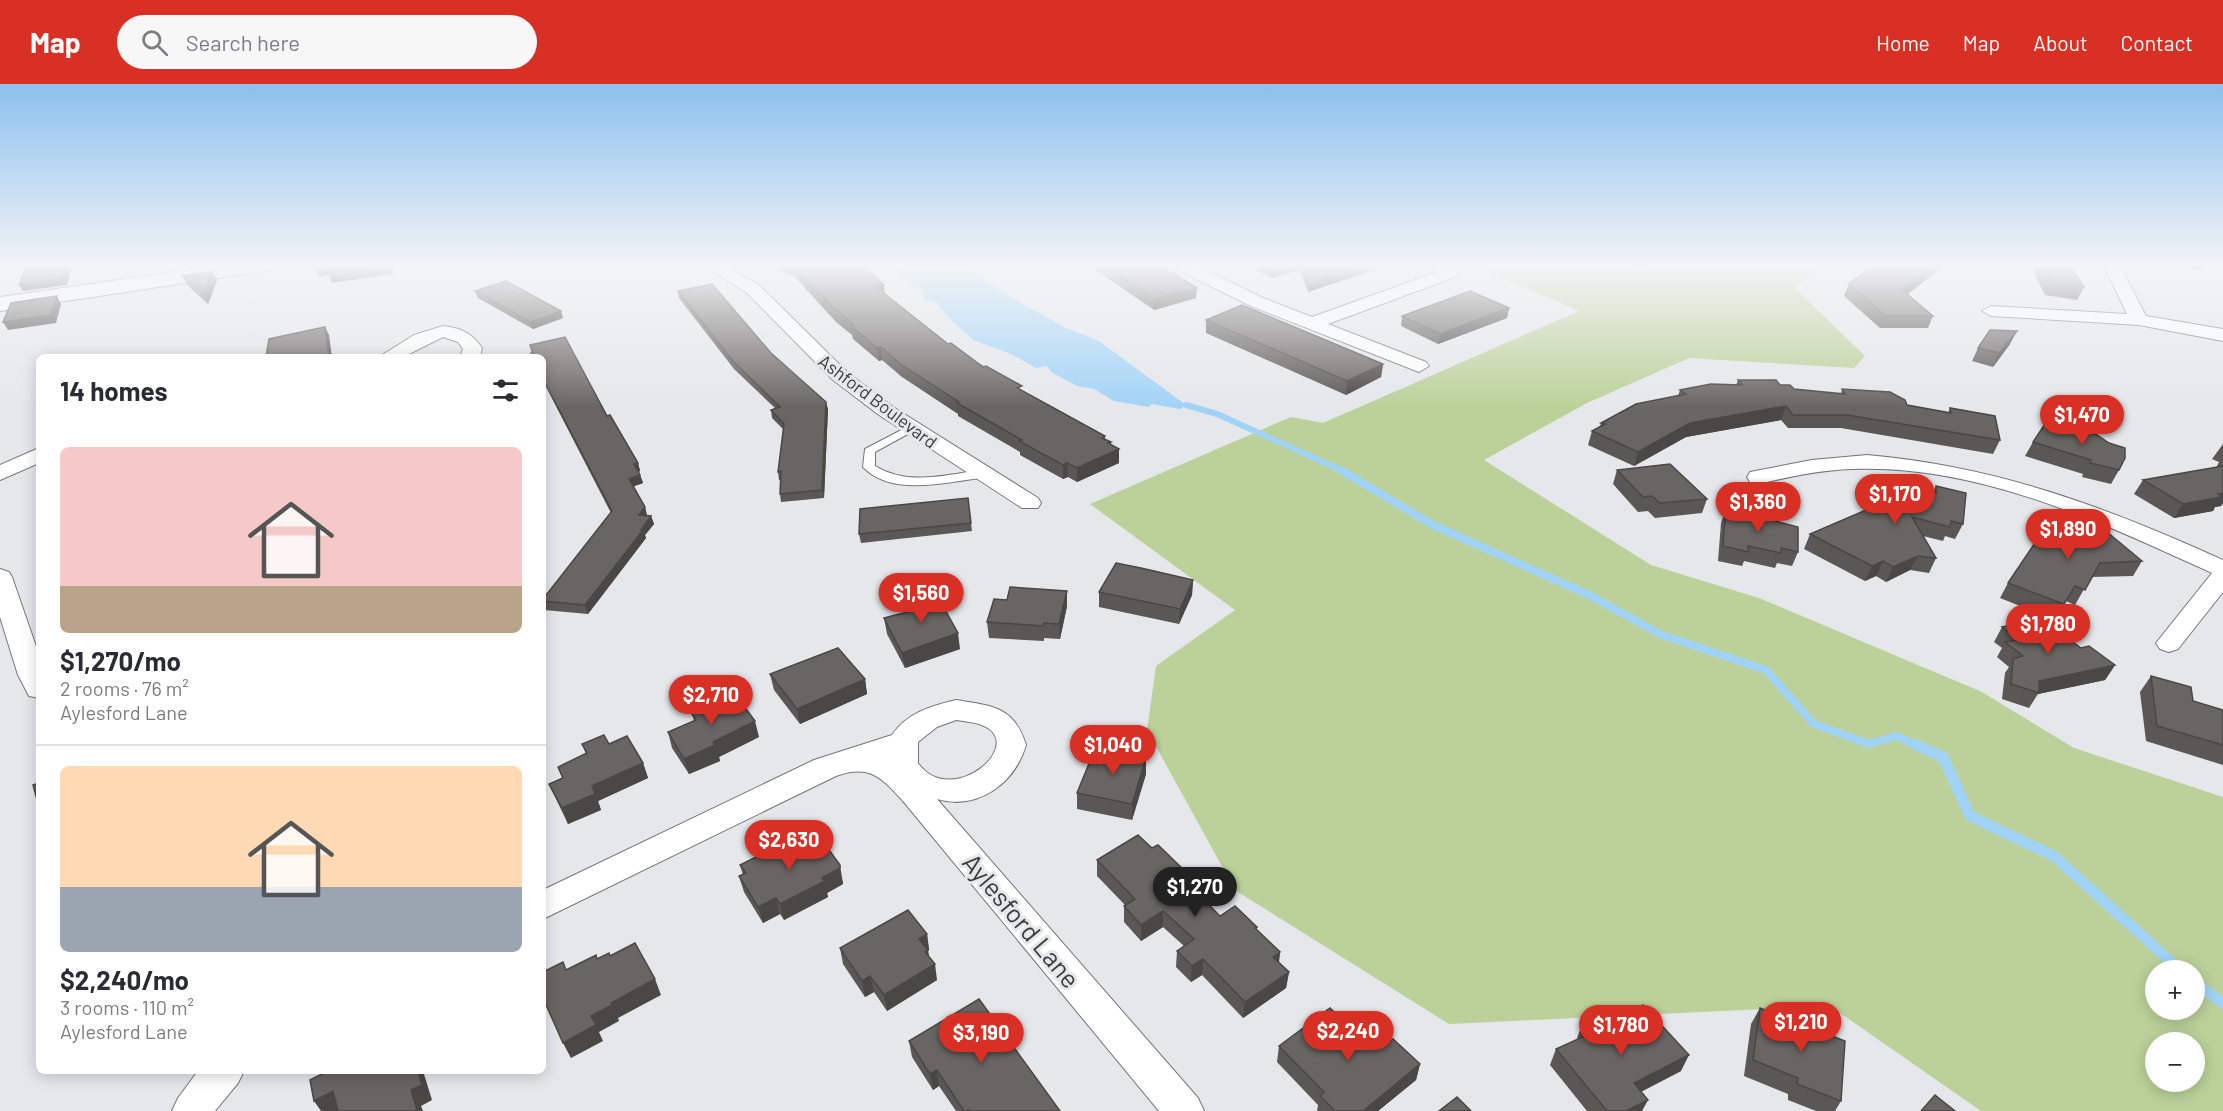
<!DOCTYPE html>
<meta charset="utf-8">
<style>
:root{--surface:#fff;--page:#f7f7f7;--text:#2b2b33;--muted:#7c7c81;--line:#e1e1e2;--accent:#d93025}
body{margin:0;font-family:Barlow,sans-serif;background:var(--page);color:var(--text);height:100vh;display:flex;flex-direction:column;font-size:22px;white-space:nowrap}
*{box-sizing:border-box;margin:0}
p{font-size:20px;color:var(--muted)}
.icon{flex:none;width:33px;height:33px;fill:none;stroke:currentColor;stroke-width:2;stroke-linecap:round;stroke-linejoin:round}
.map{position:relative;flex:1;overflow:hidden}
.side{position:absolute;left:36px;top:270px;width:510px;height:720px;display:flex;flex-direction:column;background:var(--surface);border-radius:9px;box-shadow:0 3px 15px #0003}
.side>*{flex:none}
.controls{position:absolute;left:2145px;top:876px;display:grid;gap:12px}
.controls a{display:grid;place-items:center;width:60px;height:60px;border-radius:50%;background:var(--surface);box-shadow:0 3px 15px #0003;font-size:30px}
.price{position:absolute;translate:-50% -51px;padding:0 14px;border-radius:21px;background:var(--accent);color:#fff;font-size:20px;line-height:39px;filter:drop-shadow(0 2px 3px #0008)}
.price::after{content:'';position:absolute;left:50%;top:36px;width:18px;height:14px;margin-left:-9px;background:inherit;clip-path:polygon(0 0,100% 0,50% 100%)}
.price.active{background:#222;color:#fff}
ul{padding:0;list-style:none}
li{display:grid;align-content:center;gap:12px;height:318px;padding:0 24px}
li+li{border-top:2px solid var(--line)}
li span{display:grid;place-items:center;height:186px;border-radius:9px;color:#555}
li>.icon{margin-inline-start:auto}
span .icon{width:108px;height:108px;fill:#fffc;stroke-width:1}
li b{font-size:26px}
h2{display:flex;justify-content:space-between;align-items:center;height:72px;padding:0 24px;font-size:26px}
header{display:flex;align-items:center;gap:36px;box-sizing:border-box;height:84px;padding:0 30px;background:var(--accent);color:#fff}
header strong{font-size:28px}
nav{display:flex;gap:33px;margin-inline-start:auto;font-size:21px}
.search{width:420px;height:54px;background:var(--page);display:flex;align-items:center;gap:15px;box-sizing:border-box;padding:0 21px;border-radius:33px;color:var(--muted);font-size:22px}
.map>svg:first-child{display:block}
</style>
<header>
<strong>Map</strong>
<div class="search"><svg class="icon" aria-label="search" viewBox="0 0 24 24"><circle cx="10" cy="10" r="6"/><path d="M15 15l6 6"/></svg>Search here</div>
<nav><a>Home</a><a>Map</a><a>About</a><a>Contact</a></nav>
</header>
<div class="map">
<svg width="2223" height="1027" viewBox="0 0 2223 1027">
<rect width="100%" height="100%" fill="#e5e7eb"/>
<!-- green -->
<path fill="#bbd199" fill-rule="evenodd" d="M1470 180H1624L1640 186 1654 180H1829L1794 203 1865 272 1854 284 1689 274 1587 319 1484 376 1651 481 1759 514 1982 608 2074 664 2223 713V1027H1981L1830 922 1449 940 1235 806 1147 646 1156 582 1235 526 1090 420 1291 333 1323 339 1579 227ZM2156 886H2194V926H2156ZM2156 958H2194V998H2156Z"/>
<!-- water -->
<path fill="#a1d3f7" d="M894 180H962L1002 208 1064 243 1099 257 1186 321 1180 325 1151 320 1149 323 1114 317 1094 305 1077 302 1051 288 1047 282 1036 284 1011 270 973 256 949 234 937 219 924 216 921 209 924 206 903 195V191L894 185 899 183Z"/>
<g fill="none" stroke-linecap="round" stroke-linejoin="round">
<!-- stream-far2 -->
<path stroke="#a1d3f7" stroke-width="6" d="M1186 321 1217 330 1343 387"/>
<!-- stream-far1 -->
<path stroke="#a1d3f7" stroke-width="8" d="M1341 386 1433 441 1589 511 1662 551 1766 586 1814 640 1869 660 1896 652 1919 662"/>
<!-- stream -->
<g stroke="#a1d3f7" stroke-width="11">
<path d="M1916 661 1943 673 1970 732 2054 772 2180 886"/>
<path d="M2194 898 2223 919"/>
</g>
<defs>
<path id="service" d="M911 341 917 344 915 346 875 368V382C908 402 945 391 981 386L987 390 981 394C945 398 892 413 863 383L865 365Z"/>
<g id="minor">
<path d="M701 180H721L759 201 847 288 893 323 1038 414 1041 419 1038 424H1022L879 331 833 296 747 209Z"/>
<path d="M1172 180H1193L1263 214 1312 233 1437 188 1429 180H1447L1457 189 1455 193 1328 240 1426 278 1429 282 1419 288 1251 222 1174 184Z"/>
<path d="M2103 180H2119L2146 232 2223 245V257L2139 241 1991 232 1982 227 1991 222 2127 230Z"/>
<path d="M443 242C461 244 472 249 482 264L480 273H460L463 265 458 258 443 253 403 273H379L414 251Z"/>
<path d="M39 364V379L0 396V381Z"/>
<path d="M1867 371C1996 382 2106 423 2223 476V508L2178 565 2169 568 2160 565 2156 559 2212 489C2100 438 1978 380 1852 385 1820 386 1789 393 1758 400L1750 398 1747 393 1750 388 1812 376Z"/>
<path d="M0 485 9 488 12 493 39 571V614L29 612 18 591 0 533Z"/>
<path d="M956 616C992 622 1014 622 1026 661 1015 699 978 727 937 715L1198 1014 1204 1027H1159L903 717C881 693 870 680 836 692L543 835V806L814 676 892 651C907 629 931 622 956 616ZM956 636C963 637 972 638 979 640 1032 657 952 727 918 679V658L937 643Z"/>
<path d="M198 987H244L238 999 215 1027H172L178 1014Z"/>
</g>
<path id="tertiary" d="M230 180H280L277 184 270 186 0 227V213Z"/>
</defs>
<!-- service casing -->
<use href="#service" stroke="#737579" stroke-width="2"/>
<!-- minor casing -->
<use href="#minor" stroke="#737579" stroke-width="2"/>
<!-- tertiary casing -->
<use href="#tertiary" stroke="#737579" stroke-width="2"/>
<!-- service -->
<use href="#service" fill="#fff" fill-rule="evenodd"/>
<!-- minor -->
<use href="#minor" fill="#fff" fill-rule="evenodd"/>
<!-- tertiary -->
<use href="#tertiary" fill="#fff" fill-rule="evenodd"/>
</g>
<!-- wall -->
<g fill="#5a5755">
<path d="M766 180H862L885 210 948 260 1022 306 1105 352V355L1111 361 1119 365V379L1077 398 1068 393 1063 395 1020 371V368L958 332V330L902 293 882 276 879 277 853 255 852 251 836 238 795 193Z"/>
<path d="M1087 180H1158L1196 214 1154 226Z"/>
<path d="M1243 180H1384L1383 183 1308 208 1300 186 1272 194Z"/>
<path d="M1888 180H1943L1941 184 1908 210 1933 232 1928 244H1880L1844 212 1849 199Z"/>
<path d="M2037 180H2069L2084 203 2077 216 2045 211 2033 187Z"/>
<path d="M2161 180H2205L2201 187Z"/>
<path d="M212 187 217 196 208 220 187 201 182 192Z"/>
<path d="M475 207 561 227 563 234 533 245 478 214Z"/>
<path d="M678 207 771 269 828 325 824 414 781 418 780 410 781 396H779L778 388 784 346 772 334 771 326 775 324 734 285 679 214Z"/>
<path d="M1509 224 1507 234 1438 260 1401 242 1402 232Z"/>
<path d="M1206 236 1383 280 1381 293 1346 311 1206 249Z"/>
<path d="M565 253 607 332 610 331 638 379 640 387 639 388 643 399 634 402 645 423 647 431 651 432 654 440 645 451 646 454 588 530 544 526 543 522V515L611 429 543 297V273H532L531 269H532L530 261Z"/>
<path d="M2010 260 1993 283 1972 277 1978 264Z"/>
<path d="M1738 296 1780 301 1794 305 1841 310 1842 305 1907 321 1948 329 1950 324 2000 356 1993 370 1841 344H1788L1781 336 1686 353 1634 382 1588 361 1592 347 1600 343 1601 339 1678 312 1680 306 1736 301Z"/>
<path d="M2045 340 2119 386 2111 400 2082 393 2083 390 2025 372 2033 358Z"/>
<path d="M2223 360V419L2221 422 2215 423 2213 427 2174 434 2134 410 2143 396 2216 384 2219 378 2212 375Z"/>
<path d="M1617 386 1707 415 1702 429 1655 434 1648 427 1638 428 1613 400Z"/>
<path d="M1884 398 1933 408 1936 402 1963 440 1955 455 1945 452 1943 457 1923 452 1936 474 1929 489 1910 486 1886 498 1876 492 1865 497 1804 465 1810 450 1875 422 1877 412Z"/>
<path d="M968 414 972 447 861 459 859 450Z"/>
<path d="M1726 424 1798 468 1792 482 1777 479 1775 484 1744 477 1742 482 1718 477 1721 439Z"/>
<path d="M2052 439 2142 477 2133 492 2091 493 2075 521 2066 517 2055 536 2000 514 2008 499 2045 450Z"/>
<path d="M1193 496 1192 511 1179 540 1099 523V508Z"/>
<path d="M1067 507V522L1060 555 1044 554V557L989 554 987 538 1007 516Z"/>
<path d="M907 519 960 565 905 584 887 550 884 534 908 528Z"/>
<path d="M2002 543 2081 564 2115 581 2105 596 2038 610 2029 624 2002 615 2005 589 2009 583 1997 573 2002 564 1994 558Z"/>
<path d="M770 590 865 595 867 610 800 640 774 606Z"/>
<path d="M2151 592 2193 617 2223 626V681L2146 657 2140 608Z"/>
<path d="M692 630 759 653 719 673 720 677 689 690 672 664 668 648 694 637Z"/>
<path d="M582 660H609L643 679 648 694 598 717 601 726 568 740 556 715 549 700 562 694 558 683 586 670Z"/>
<path d="M1146 690 1132 736 1077 725V709Z"/>
<path d="M762 774 843 797V800L827 809 828 813 784 836 780 830 763 839 744 808 739 792 743 791 740 781Z"/>
<path d="M1097 776 1189 801 1220 832 1257 843V846L1280 868 1279 879 1289 888 1286 904 1243 934 1202 891 1191 898 1176 883 1177 867 1184 862 1163 843 1141 857 1124 838V822L1125 821 1097 792Z"/>
<path d="M927 850 929 866 928 867 929 873 937 896 887 927 874 908 865 913 843 880 840 864Z"/>
<path d="M1760 924 1841 1017 1835 1027H1816L1788 1016V1010L1744 992 1751 940Z"/>
<path d="M1619 932 1681 987 1641 1008 1642 1027H1587L1550 981 1556 965 1578 955 1577 954 1583 938Z"/>
<path d="M1348 941 1382 963 1420 980 1416 996 1378 1027H1317L1318 1021 1277 978 1279 962Z"/>
<path d="M909 957 1060 1027H956L939 1002 933 1006 912 973Z"/>
</g>
<!-- shaded-wall -->
<g fill="#4a4745">
<path d="M68 180H73L67 201 23 207 19 201Z"/>
<path d="M186 180H216L188 184Z"/>
<path d="M390 180H394L393 190 332 199 329 191Z"/>
<path d="M1295 180H1301L1300 186 1272 194V186Z"/>
<path d="M1369 180H1384L1383 183 1308 208 1309 200Z"/>
<path d="M1936 180H1943L1941 184 1897 218 1902 206Z"/>
<path d="M326 184 329 191 319 193 316 186Z"/>
<path d="M212 187 217 196 208 220 204 210Z"/>
<path d="M884 201 885 213 876 203Z"/>
<path d="M1197 204 1196 214 1154 226V215Z"/>
<path d="M57 212 61 220 56 239 8 246 3 238Z"/>
<path d="M1509 224 1507 234 1438 260 1440 250Z"/>
<path d="M561 227 563 234 533 245 530 238Z"/>
<path d="M325 243 329 251 332 273H329Z"/>
<path d="M2017 247 2010 260 1993 283 1999 269Z"/>
<path d="M881 263 882 276 879 277 877 264Z"/>
<path d="M1383 280 1381 293 1346 311 1347 297Z"/>
<path d="M826 318 828 325 824 414 822 406Z"/>
<path d="M1786 322 1781 336 1686 353 1634 382 1638 368 1690 339Z"/>
<path d="M1111 358V369L1119 365V379L1077 398V384Z"/>
<path d="M638 379 640 387 636 388 634 380Z"/>
<path d="M1067 379 1068 393 1063 395V381Z"/>
<path d="M640 391 643 399 632 403 629 395Z"/>
<path d="M2223 405V419L2221 422 2215 423 2213 427 2174 434 2183 420Z"/>
<path d="M645 423 647 432 639 431Z"/>
<path d="M651 432 654 440 645 451 646 454 588 530 585 521Z"/>
<path d="M1918 472 1910 486 1886 498 1893 483Z"/>
<path d="M1883 477 1876 492 1865 497 1872 482Z"/>
<path d="M1193 496 1192 511 1179 540 1180 525Z"/>
<path d="M1067 507V522L1060 555 1059 540Z"/>
<path d="M958 549 960 565 905 584 902 569Z"/>
<path d="M2115 581 2105 596 2038 610 2039 597Z"/>
<path d="M865 595 867 610 800 640 797 625Z"/>
<path d="M755 637 759 653 719 673 720 677 689 690 684 675 713 658Z"/>
<path d="M1146 674V690L1132 736V720Z"/>
<path d="M643 679 648 694 598 717 601 726 568 740 562 724 592 702Z"/>
<path d="M840 781 843 800 827 809 828 813 784 836 780 820Z"/>
<path d="M1190 792 1189 808 1184 796Z"/>
<path d="M776 814 780 830 763 839 758 823Z"/>
<path d="M1163 827V843L1141 857V841Z"/>
<path d="M927 850 929 866 928 867 931 882 919 855Z"/>
<path d="M1280 868 1278 884 1273 873Z"/>
<path d="M1203 875 1202 891 1191 898 1192 882Z"/>
<path d="M935 880 937 896 887 927 884 911Z"/>
<path d="M1289 888 1286 904 1243 934 1245 918Z"/>
<path d="M870 892 874 908 865 913 862 897Z"/>
<path d="M655 895 661 911 618 934 619 937 599 948 603 957 571 974 563 959 591 932 611 919Z"/>
<path d="M1689 971 1681 987 1626 1015 1634 999Z"/>
<path d="M1420 980 1416 996 1378 1027H1363Z"/>
<path d="M937 986 939 1002 933 1006 930 990Z"/>
<path d="M418 987H423L432 1016 421 1022 423 1027H414L411 1006Z"/>
<path d="M333 1007 344 1023 337 1027H321L314 1017Z"/>
<path d="M1648 1016 1642 1027H1626Z"/>
</g>
<!-- building -->
<g fill="#696563" stroke="#4a4745" stroke-width="1.5">
<path d="M27 180H68L63 195 19 201Z"/>
<path d="M317 180H390V183L329 191 326 184 316 186Z"/>
<path d="M791 180H862L884 201 876 203 948 260 951 259 983 283 986 282 1022 302 1017 304 1105 352 1102 354 1111 358 1108 359 1119 365 1077 384 1067 379 1063 381 1019 357 1022 356 957 319 959 318 900 280 881 263 877 264 851 242 854 241 835 225 793 181Z"/>
<path d="M1102 180H1158L1197 204 1154 215Z"/>
<path d="M1260 180H1295L1272 186Z"/>
<path d="M1302 180H1369L1309 200Z"/>
<path d="M1877 180 1886 181 1888 180H1936L1902 206 1933 232H1885L1849 199Z"/>
<path d="M2041 180H2069L2084 203 2051 199Z"/>
<path d="M212 187 204 210 182 192Z"/>
<path d="M506 197 561 227 530 238 475 207Z"/>
<path d="M712 200 771 269 826 318 822 406 780 410 781 387 778 388 784 340 771 326 780 323 733 277 678 207Z"/>
<path d="M1470 207 1509 224 1440 250 1402 232Z"/>
<path d="M57 212 51 231 3 238 11 219Z"/>
<path d="M1242 221 1383 280 1347 297 1206 236Z"/>
<path d="M325 243 329 273H266L269 255Z"/>
<path d="M1990 246 2017 247 1999 269 1978 264Z"/>
<path d="M565 253 607 332 610 331 638 379 634 380 640 391 629 395 645 423 639 431 651 432 641 446H643L585 521 543 517V515L612 427 543 295V273H533L531 269H533L530 261Z"/>
<path d="M1738 296H1776L1780 301H1790L1794 305 1845 310 1842 305 1890 308 1905 316 1907 321 1951 329 1950 324 1995 332 2000 356 1847 331H1793L1786 322 1690 339 1638 368 1592 347 1605 340 1601 339 1636 320 1686 310 1680 306 1711 300 1742 301Z"/>
<path d="M2045 340 2062 345 2065 341 2097 351 2109 359 2125 364V374L2119 386 2090 379 2091 376 2033 358Z"/>
<path d="M1670 380 1707 415 1660 419 1652 412 1643 413 1617 386Z"/>
<path d="M2223 382V409L2218 410 2222 413 2183 420 2143 396Z"/>
<path d="M1884 398 1936 409V402L1966 409 1963 440 1951 437 1950 443 1912 433 1936 474 1918 472 1893 483 1883 477 1872 482 1810 450 1880 420Z"/>
<path d="M968 414 971 439 859 450 860 425Z"/>
<path d="M1726 424 1798 443V468L1781 464V469L1748 462V468L1723 462Z"/>
<path d="M2095 438 2142 477 2100 479 2085 506 2075 502 2064 520 2008 499 2041 450 2063 449 2052 439Z"/>
<path d="M1116 479 1141 484 1193 496 1180 525 1099 508Z"/>
<path d="M1010 503 1067 507 1059 540 1044 539 1043 542 987 538 994 515 1007 516Z"/>
<path d="M937 511 958 549 902 569 884 534 911 527 907 519Z"/>
<path d="M2042 535 2081 564 2089 562 2115 581 2039 597V609L2011 600 2013 575 2023 572 2005 558 2019 556 2002 543Z"/>
<path d="M838 564 865 595 797 625 770 590Z"/>
<path d="M2151 592 2191 603 2193 617 2223 626V661L2157 642Z"/>
<path d="M735 610 755 637 713 658 715 661 684 675 668 648 696 636 692 630Z"/>
<path d="M604 651 609 660 627 652 643 679 592 702 595 710 562 724 549 700 563 694 558 683 587 669 582 660Z"/>
<path d="M1095 665 1146 674 1132 720 1077 709Z"/>
<path d="M39 699V723L33 701Z"/>
<path d="M816 748 840 781V784L822 794 825 797 780 820 776 814 758 823 739 792 746 789 740 781 760 771 762 774Z"/>
<path d="M1138 751 1152 764 1158 761 1190 792 1184 796 1220 832 1235 822 1257 843 1255 844 1280 868 1273 873 1289 888 1245 918 1203 875 1192 882 1177 867 1194 855 1163 827 1141 841 1124 822 1135 815 1097 776Z"/>
<path d="M908 826 927 850 919 855 928 866 925 868 935 880 884 911 870 892 862 897 840 864Z"/>
<path d="M635 859 655 895 611 919 612 921 591 932 596 941 563 959 543 914V888L563 878 566 886 596 871 597 875 609 869 610 872Z"/>
<path d="M979 915 1060 1027H970L969 1026 964 1027 937 986 930 990 909 957Z"/>
<path d="M1643 921 1689 971 1634 999 1648 1016 1626 1027H1607L1556 965 1587 951 1585 949 1590 946 1583 938 1612 924 1619 932Z"/>
<path d="M1330 924 1348 941 1354 937 1382 963 1393 955 1420 980 1363 1027H1335L1320 1012 1324 1008 1279 962Z"/>
<path d="M1760 924 1845 957 1841 1017 1797 1000 1798 994 1753 976Z"/>
<path d="M328 987H418L422 1001 411 1006 417 1026 414 1027H338L333 1007 314 1017 310 996Z"/>
<path d="M1935 1011 1955 1027H1921Z"/>
<path d="M1457 1013 1471 1027H1439Z"/>
</g>
<!-- sky -->
<linearGradient id="sky" x2="0" y2="1"><stop stop-color="#8bc0ee"/><stop offset="0.56" stop-color="#f3f4f6"/><stop offset="1" stop-color="#f3f4f6" stop-opacity="0"/></linearGradient>
<rect width="2223" height="324" fill="url(#sky)"/>
<g text-anchor="middle" dominant-baseline="central" stroke-width="6" stroke-linejoin="round" paint-order="stroke">
<!-- far-street labels -->
<g font-size="18" fill="#3a3b3d" stroke="#e5e7eb">
<text transform="translate(878 317) rotate(37)">Ashford Boulevard</text>
</g>
<!-- near-street labels -->
<g font-size="26" fill="#3a3b3d" stroke="#e5e7eb">
<text transform="translate(1022 836) rotate(50)">Aylesford Lane</text>
</g>
</g>
</svg>
<div class="controls">
<a>+</a>
<a>−</a>
</div>
<b class="price" style="left:2082px;top:362px">$1,470</b>
<b class="price" style="left:1895px;top:441px">$1,170</b>
<b class="price" style="left:1758px;top:449px">$1,360</b>
<b class="price" style="left:2068px;top:476px">$1,890</b>
<b class="price" style="left:921px;top:540px">$1,560</b>
<b class="price" style="left:2048px;top:571px">$1,780</b>
<b class="price" style="left:711px;top:642px">$2,710</b>
<b class="price" style="left:1113px;top:692px">$1,040</b>
<b class="price" style="left:789px;top:787px">$2,630</b>
<b class="price active" style="left:1195px;top:834px">$1,270</b>
<b class="price" style="left:1801px;top:969px">$1,210</b>
<b class="price" style="left:1621px;top:972px">$1,780</b>
<b class="price" style="left:1348px;top:978px">$2,240</b>
<b class="price" style="left:981px;top:980px">$3,190</b>
<section class="side">
<h2>14 homes<svg class="icon" aria-label="filters" viewBox="0 0 24 24"><path d="M4 7h16M4 17h16"/><circle cx="9" cy="7" r="2"/><circle cx="15" cy="17" r="2"/></svg></h2>
<ul>
<li><span style="background:linear-gradient(#f6c9c9 75%,#b9a48a 0)"><svg class="icon" aria-label="home" viewBox="0 0 24 24"><path d="M3 11l9-7 9 7M6 9v11h12V9"/></svg></span><div><b>$1,270/mo</b><p>2 rooms · 76 m²</p><p>Aylesford Lane</p></div></li>
<li><span style="background:linear-gradient(#ffd9b3 65%,#9aa5b1 0)"><svg class="icon" aria-label="home" viewBox="0 0 24 24"><path d="M3 11l9-7 9 7M6 9v11h12V9"/></svg></span><div><b>$2,240/mo</b><p>3 rooms · 110 m²</p><p>Aylesford Lane</p></div></li>
</ul>
</section>
</div>
